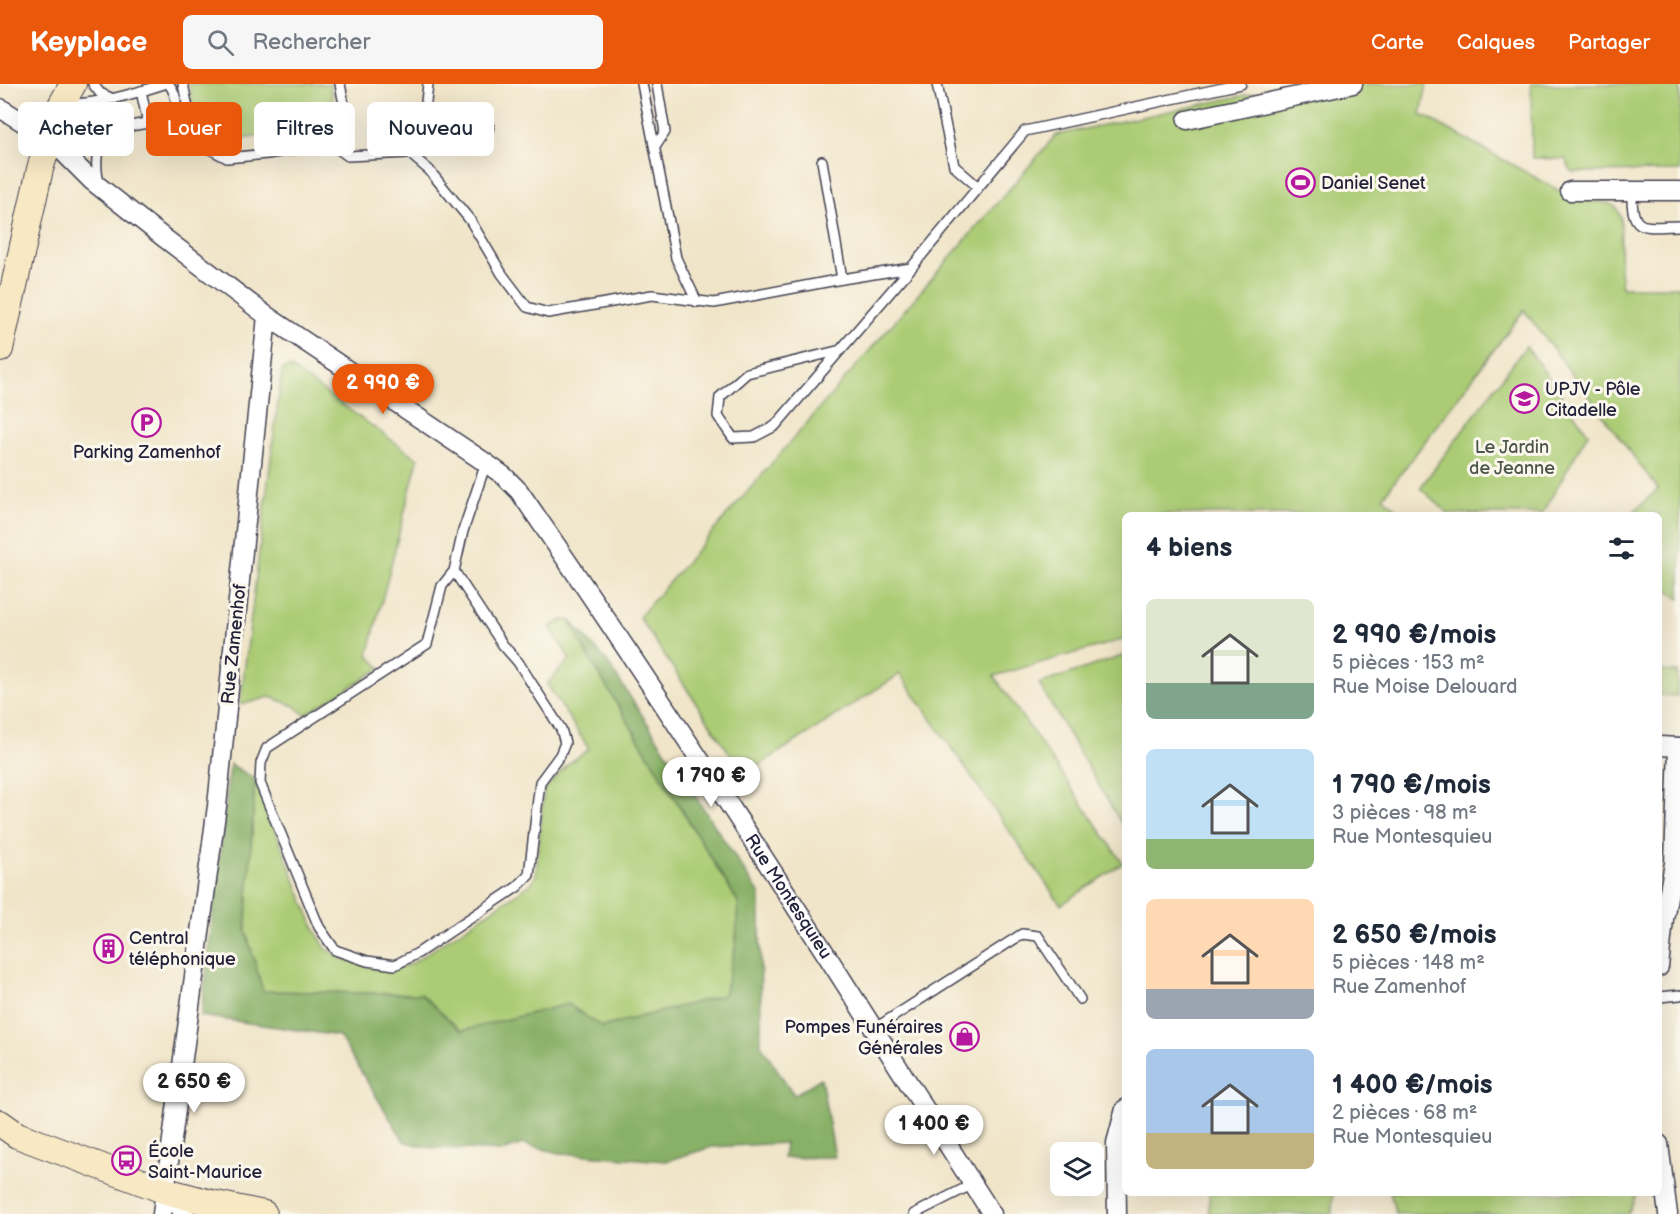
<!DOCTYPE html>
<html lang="fr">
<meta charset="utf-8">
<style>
:root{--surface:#fff;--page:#f6f6f7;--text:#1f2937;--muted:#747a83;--accent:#ea580c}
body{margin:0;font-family:"Balsamiq Sans",sans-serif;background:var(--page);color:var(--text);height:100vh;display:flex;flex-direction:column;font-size:22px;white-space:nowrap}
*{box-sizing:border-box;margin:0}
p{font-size:20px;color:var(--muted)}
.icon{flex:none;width:33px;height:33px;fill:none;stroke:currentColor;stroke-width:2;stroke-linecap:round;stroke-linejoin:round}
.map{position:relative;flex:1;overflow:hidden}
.panel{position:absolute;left:1122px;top:428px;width:540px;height:684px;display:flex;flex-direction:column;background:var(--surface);border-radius:9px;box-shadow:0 6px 24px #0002}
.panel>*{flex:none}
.top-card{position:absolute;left:18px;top:18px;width:570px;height:54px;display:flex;gap:12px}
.fabs{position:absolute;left:1050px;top:1058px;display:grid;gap:12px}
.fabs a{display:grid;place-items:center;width:54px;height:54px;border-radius:9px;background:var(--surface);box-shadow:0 6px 24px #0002;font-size:30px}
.price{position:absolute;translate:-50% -51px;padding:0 14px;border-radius:21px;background:#fff;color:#222;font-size:20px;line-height:39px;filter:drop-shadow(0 2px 3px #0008)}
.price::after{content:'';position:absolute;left:50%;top:36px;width:18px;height:14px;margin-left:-9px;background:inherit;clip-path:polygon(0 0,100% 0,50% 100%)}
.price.current{background:var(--accent);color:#fff}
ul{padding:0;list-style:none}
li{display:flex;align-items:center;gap:18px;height:150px;padding:0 24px}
li span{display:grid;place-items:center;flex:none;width:168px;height:120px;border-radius:9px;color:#555}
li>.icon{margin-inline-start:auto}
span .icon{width:72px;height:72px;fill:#fffc;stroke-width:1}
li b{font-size:26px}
h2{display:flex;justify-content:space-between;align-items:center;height:72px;padding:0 24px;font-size:26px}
.chip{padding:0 21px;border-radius:9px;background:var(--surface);box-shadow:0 6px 24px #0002;font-size:21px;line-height:54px}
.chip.current{background:var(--accent);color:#fff}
header{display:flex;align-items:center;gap:36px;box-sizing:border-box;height:84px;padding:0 30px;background:var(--accent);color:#fff}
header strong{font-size:28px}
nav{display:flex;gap:33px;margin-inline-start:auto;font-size:21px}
.search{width:420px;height:54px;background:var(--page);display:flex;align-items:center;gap:15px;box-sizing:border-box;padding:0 21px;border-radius:9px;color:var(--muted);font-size:22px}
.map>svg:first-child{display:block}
</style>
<header>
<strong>Keyplace</strong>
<div class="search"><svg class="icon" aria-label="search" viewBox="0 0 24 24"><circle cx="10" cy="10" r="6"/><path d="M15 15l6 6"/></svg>Rechercher</div>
<nav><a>Carte</a><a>Calques</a><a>Partager</a></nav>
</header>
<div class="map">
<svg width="1680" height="1130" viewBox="0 0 1680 1130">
<rect width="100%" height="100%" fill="#fbf7ec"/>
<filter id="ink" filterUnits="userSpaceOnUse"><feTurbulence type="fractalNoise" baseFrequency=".0167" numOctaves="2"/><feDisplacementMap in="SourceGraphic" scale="12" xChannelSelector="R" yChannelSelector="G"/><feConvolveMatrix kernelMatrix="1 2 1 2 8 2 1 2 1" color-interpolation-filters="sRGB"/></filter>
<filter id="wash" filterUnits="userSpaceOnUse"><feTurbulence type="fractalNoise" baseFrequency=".008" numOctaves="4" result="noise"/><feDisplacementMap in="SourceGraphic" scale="24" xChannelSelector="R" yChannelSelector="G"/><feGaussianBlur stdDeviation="1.35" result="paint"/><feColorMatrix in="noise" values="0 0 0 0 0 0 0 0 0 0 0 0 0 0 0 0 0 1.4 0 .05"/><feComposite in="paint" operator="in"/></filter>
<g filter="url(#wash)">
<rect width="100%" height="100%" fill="#f0e5c9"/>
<!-- green -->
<g fill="#abcc75" stroke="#667758" stroke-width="1.5">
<path d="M189 0H330L333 17 329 25 316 27 319 42 224 58 208 50 193 25Z"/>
<path d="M1299 0H1427L1421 30 1567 111 1589 117 1609 119 1617 124 1621 134 1620 186 1622 203H1680V515L1659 499V430H1631L1658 405 1524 226 1383 413 1403 430H1125V555L994 592 1123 779 1061 821 900 590 744 691 639 533 1056 51Z"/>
<path d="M1531 0H1680V87L1572 88 1565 75 1532 74Z"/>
<path d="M1526 262 1588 349 1542 430H1449L1420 404Z"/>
<path d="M290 283 418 375 368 571 381 584 305 631 295 622 270 613 240 621 282 286Z"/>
<path d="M562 536H570L586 569 738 818 736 860 724 911 601 943 568 920 461 947 421 910 262 907 246 847 255 695 315 846 326 865 343 875 390 887 411 880 531 800 536 791 544 706 568 680 589 665 547 600 570 575 550 543Z"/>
<path d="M1125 571V743L1124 744 1039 600Z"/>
<path d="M1659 587 1678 588 1677 612 1659 611Z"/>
<path d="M1209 1109H1333L1332 1130H1209Z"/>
<path d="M1390 1109V1108L1637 1109 1628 1130H1396Z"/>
</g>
<!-- forest -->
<path fill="#88b066" stroke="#556950" stroke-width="1.5" d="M570 536 606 576 760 811 761 961 794 1011 821 994 835 1073 783 1074 785 1059 712 1063 666 1077 559 1069 523 1060 502 1067 425 1063 404 1057 339 952 201 932 230 680 255 695 246 847 263 907 421 910 461 947 568 920 602 943 724 911 736 860 738 818 586 569Z"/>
</g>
<g filter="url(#ink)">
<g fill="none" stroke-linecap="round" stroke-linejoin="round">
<defs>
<g id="lane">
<path d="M93 0 100 9 111 14"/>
<path d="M183 0 195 57"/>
<path d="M642 0 676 174 697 218"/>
<path d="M937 0 954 82 977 102"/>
<path d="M141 7 148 39"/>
<path d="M64 20C97 21 133 10 164 0"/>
<path d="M167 43C179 30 179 14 169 0"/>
<path d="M52 55 148 39 167 43 227 74 267 70 330 59 348 72 409 69 429 86 470 136 502 190 527 223 548 229 652 211 714 219 842 195 911 184 1025 47 1241 0"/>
<path d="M330 59 348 41 340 0"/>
<path d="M421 63 485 52 489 43 482 30 471 28 424 37"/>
<path d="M655 63 665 48 657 0"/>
<path d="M416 65 421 63 428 0"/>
<path d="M822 77 842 195"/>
<path d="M99 98C94 81 98 63 102 46"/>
<path d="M1632 107C1631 151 1644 142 1680 142"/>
<path d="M837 267 747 289 720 313 718 332 733 354 754 353 775 342 911 184"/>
<path d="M454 487 503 561 518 578 561 645 565 659 560 671 540 698 529 791 517 803 418 869 395 881 367 877 335 866 319 843 260 699 261 679 267 664 427 560 442 502 454 487 463 447 486 379"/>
<path d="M1659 913 1680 911"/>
<path d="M874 945 1022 850 1038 852 1080 915"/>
<path d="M914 1130 973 1100"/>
</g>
<g id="street">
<path d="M0 24 50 55 92 97 163 153 267 232 217 722 162 1130"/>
<path d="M1187 36 1353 0"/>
<path d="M1570 107H1680"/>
<path id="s1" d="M267 232 486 379 504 392 519 407C683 644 837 887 992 1130"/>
<path d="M1659 662 1680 663"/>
<path d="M1659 883 1664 835 1674 779 1678 663"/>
<path d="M1659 1060 1668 1130"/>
<path d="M166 1107 185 1130"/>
<path d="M1117 1130 1116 1059 1125 1025"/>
</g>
<g id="secondary">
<path d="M0 265 40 85 59 25 73 0"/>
<path d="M0 1039 17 1051 166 1107 211 1119 264 1130"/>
</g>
</defs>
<!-- lane casing -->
<use href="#lane" stroke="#413f50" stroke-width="12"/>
<!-- street casing -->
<use href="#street" stroke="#413f50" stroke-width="21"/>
<!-- secondary casing -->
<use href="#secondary" stroke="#413f50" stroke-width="28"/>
<!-- lane -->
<use href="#lane" stroke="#fff" stroke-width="9"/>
<!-- street -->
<use href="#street" stroke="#fff" stroke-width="18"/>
<!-- secondary -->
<use href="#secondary" stroke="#f8e8c3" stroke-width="26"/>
</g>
</g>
<!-- icons -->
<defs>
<symbol id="stadium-ring" viewBox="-11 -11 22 22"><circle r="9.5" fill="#fbf7ec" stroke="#b5179e" stroke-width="1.5"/><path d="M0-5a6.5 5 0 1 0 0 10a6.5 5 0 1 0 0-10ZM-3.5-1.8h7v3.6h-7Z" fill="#b5179e"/></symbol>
<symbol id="university-ring" viewBox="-11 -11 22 22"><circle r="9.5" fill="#fbf7ec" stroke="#b5179e" stroke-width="1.5"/><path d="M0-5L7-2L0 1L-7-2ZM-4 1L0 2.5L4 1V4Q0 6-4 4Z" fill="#b5179e"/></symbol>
<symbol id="parking-ring" viewBox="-11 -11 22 22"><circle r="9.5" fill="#fbf7ec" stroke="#b5179e" stroke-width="1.5"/><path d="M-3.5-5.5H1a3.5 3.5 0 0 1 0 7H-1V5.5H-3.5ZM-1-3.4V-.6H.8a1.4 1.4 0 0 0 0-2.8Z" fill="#b5179e"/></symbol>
<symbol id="building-ring" viewBox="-11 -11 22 22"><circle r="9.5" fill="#fbf7ec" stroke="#b5179e" stroke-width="1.5"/><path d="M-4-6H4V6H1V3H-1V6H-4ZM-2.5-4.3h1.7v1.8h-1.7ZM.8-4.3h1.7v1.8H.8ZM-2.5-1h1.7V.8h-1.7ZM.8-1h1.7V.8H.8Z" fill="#b5179e"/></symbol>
<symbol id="shop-ring" viewBox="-11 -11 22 22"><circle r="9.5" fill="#fbf7ec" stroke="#b5179e" stroke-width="1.5"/><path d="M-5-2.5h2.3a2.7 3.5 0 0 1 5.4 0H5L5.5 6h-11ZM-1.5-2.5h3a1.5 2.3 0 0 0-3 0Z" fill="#b5179e"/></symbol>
<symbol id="bus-ring" viewBox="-11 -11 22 22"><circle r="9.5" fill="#fbf7ec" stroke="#b5179e" stroke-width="1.5"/><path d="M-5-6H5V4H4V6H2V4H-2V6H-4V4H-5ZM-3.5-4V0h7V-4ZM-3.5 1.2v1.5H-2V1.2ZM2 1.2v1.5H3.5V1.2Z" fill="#b5179e"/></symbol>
</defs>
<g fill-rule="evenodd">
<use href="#stadium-ring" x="1284" y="82" width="33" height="33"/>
<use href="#university-ring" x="1508" y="298" width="33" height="33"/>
<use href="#parking-ring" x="130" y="322" width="33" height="33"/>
<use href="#building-ring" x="92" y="848" width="33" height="33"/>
<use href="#shop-ring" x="948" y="936" width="33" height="33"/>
<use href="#bus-ring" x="110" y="1060" width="33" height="33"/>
</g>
<g text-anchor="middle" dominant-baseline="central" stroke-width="6" stroke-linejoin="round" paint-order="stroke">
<!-- poi labels -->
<g font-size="18" fill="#22223b" stroke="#fbf7ec" text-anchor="start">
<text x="1321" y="99">Daniel Senet</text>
<text x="1545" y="305">UPJV - Pôle<tspan x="1545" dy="21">Citadelle</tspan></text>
<text x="147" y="368" text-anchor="middle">Parking Zamenhof</text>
<text x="129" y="854">Central<tspan x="129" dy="21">téléphonique</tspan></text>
<text x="943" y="943" text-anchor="end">Pompes Funéraires<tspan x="943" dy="21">Générales</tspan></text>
<text x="148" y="1067">École<tspan x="148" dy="21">Saint-Maurice</tspan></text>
</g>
<!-- park labels -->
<g font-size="18" fill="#4b554c" stroke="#fbf7ec">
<text x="1512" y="363">Le Jardin<tspan x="1512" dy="21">de Jeanne</tspan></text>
</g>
<!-- street labels -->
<g font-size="18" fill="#22223b" stroke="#fbf7ec">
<text transform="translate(234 560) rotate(-84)">Rue Zamenhof</text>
<text stroke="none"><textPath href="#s1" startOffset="794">Rue Montesquieu</textPath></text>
</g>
</g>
</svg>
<div class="fabs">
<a><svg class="icon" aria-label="layers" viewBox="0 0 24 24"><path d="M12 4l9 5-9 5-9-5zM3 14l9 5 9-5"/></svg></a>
</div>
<b class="price current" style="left:383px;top:331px">2 990 €</b>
<b class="price" style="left:711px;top:724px">1 790 €</b>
<b class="price" style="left:194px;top:1030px">2 650 €</b>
<b class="price" style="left:934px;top:1072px">1 400 €</b>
<div class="top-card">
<a class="chip">Acheter</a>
<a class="chip current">Louer</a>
<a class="chip">Filtres</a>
<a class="chip">Nouveau</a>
</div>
<section class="panel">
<h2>4 biens<svg class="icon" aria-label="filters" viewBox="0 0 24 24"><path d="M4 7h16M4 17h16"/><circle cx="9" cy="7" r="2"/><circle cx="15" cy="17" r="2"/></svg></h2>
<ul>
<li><span style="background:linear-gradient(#dfe7d0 70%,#7fa58c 0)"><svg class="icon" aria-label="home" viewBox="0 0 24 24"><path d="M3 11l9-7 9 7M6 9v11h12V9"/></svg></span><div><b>2 990 €/mois</b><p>5 pièces · 153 m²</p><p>Rue Moise Delouard</p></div></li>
<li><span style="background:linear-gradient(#bfe0f5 75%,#8fb573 0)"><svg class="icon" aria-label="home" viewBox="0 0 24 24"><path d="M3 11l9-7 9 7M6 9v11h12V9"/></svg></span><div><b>1 790 €/mois</b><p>3 pièces · 98 m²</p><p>Rue Montesquieu</p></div></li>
<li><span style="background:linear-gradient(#ffd9b3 75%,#9aa5b1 0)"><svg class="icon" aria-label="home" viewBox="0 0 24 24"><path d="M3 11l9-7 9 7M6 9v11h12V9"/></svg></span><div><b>2 650 €/mois</b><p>5 pièces · 148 m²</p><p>Rue Zamenhof</p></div></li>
<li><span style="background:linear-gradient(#a9c7e8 70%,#c2b280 0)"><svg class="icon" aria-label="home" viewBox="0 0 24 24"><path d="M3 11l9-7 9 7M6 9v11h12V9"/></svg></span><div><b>1 400 €/mois</b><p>2 pièces · 68 m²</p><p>Rue Montesquieu</p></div></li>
</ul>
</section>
</div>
